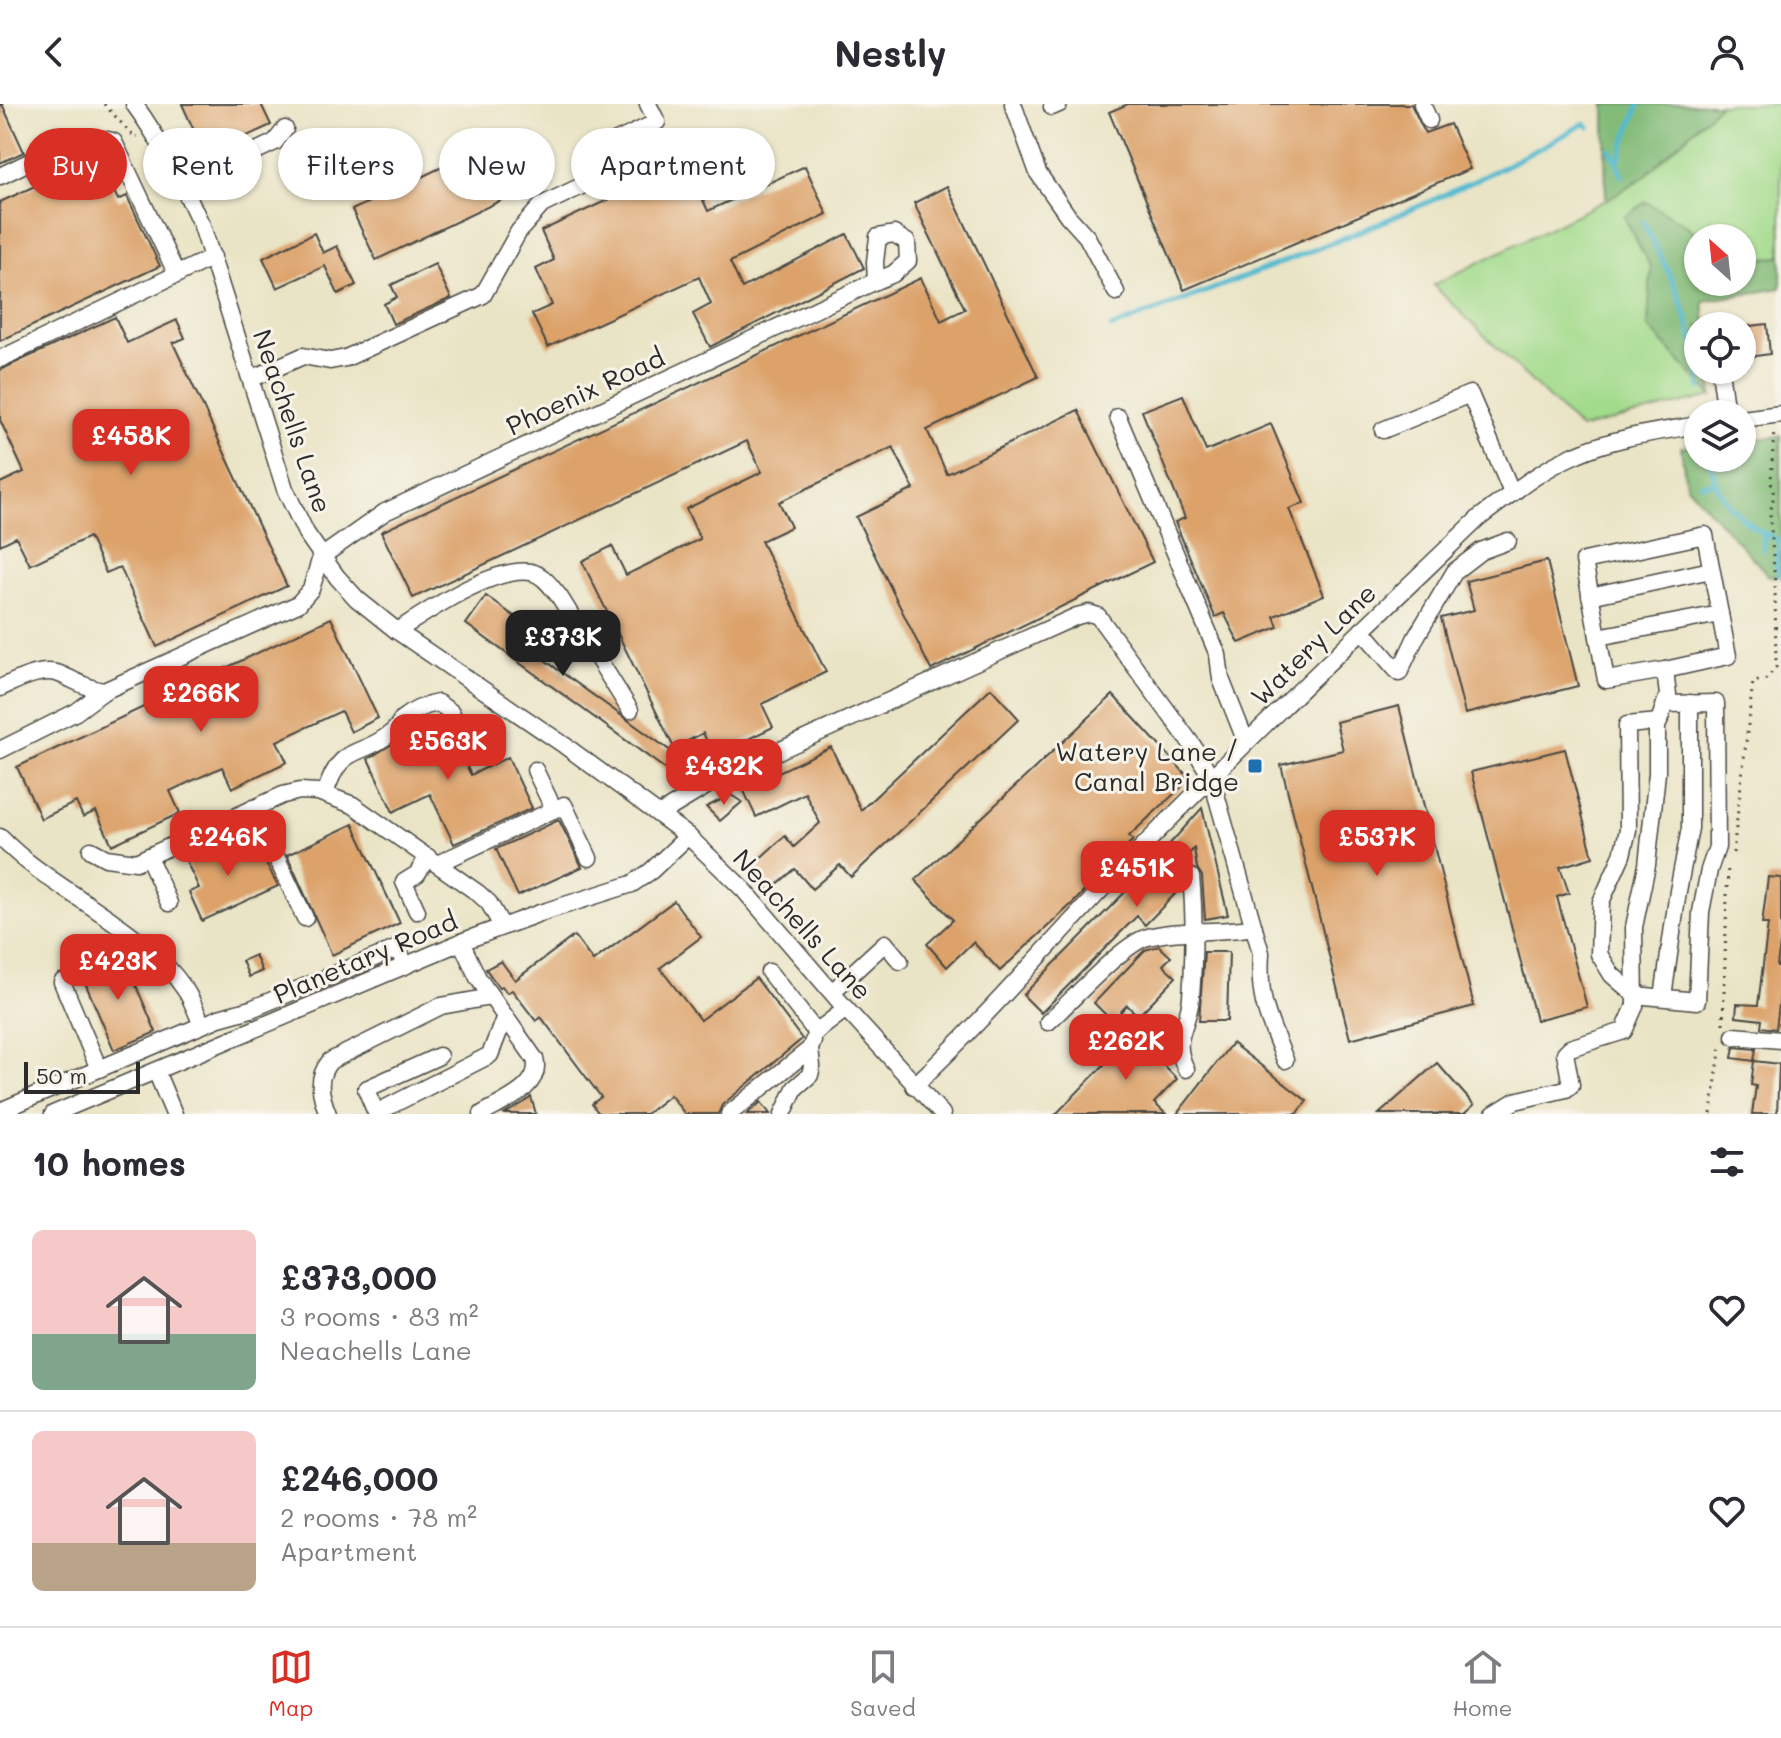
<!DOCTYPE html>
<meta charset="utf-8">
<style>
:root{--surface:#fff;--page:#f7f7f7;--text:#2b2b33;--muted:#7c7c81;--line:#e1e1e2;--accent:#d93025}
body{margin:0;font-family:Mali,sans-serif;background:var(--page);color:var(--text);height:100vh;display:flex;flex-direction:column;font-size:30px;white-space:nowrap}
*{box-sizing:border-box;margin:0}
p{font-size:26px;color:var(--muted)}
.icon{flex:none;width:44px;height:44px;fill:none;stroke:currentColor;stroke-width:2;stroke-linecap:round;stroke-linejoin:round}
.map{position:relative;height:1010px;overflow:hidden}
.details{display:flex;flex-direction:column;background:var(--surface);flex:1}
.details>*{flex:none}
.hud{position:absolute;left:24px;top:24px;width:800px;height:72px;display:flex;gap:16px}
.needle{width:52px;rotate:333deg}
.controls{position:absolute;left:1684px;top:120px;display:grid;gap:16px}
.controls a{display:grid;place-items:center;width:72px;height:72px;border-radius:50%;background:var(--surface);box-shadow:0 2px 6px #0004;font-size:40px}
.scale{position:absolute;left:24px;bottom:20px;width:116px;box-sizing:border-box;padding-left:8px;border:4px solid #2b2b2b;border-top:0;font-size:22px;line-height:28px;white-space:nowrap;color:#2b2b2b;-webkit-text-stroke:6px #f7f3e8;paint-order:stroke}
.price{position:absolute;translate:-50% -68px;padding:0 18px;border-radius:16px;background:var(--accent);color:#fff;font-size:26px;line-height:52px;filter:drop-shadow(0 2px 4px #0008)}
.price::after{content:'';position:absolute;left:50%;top:48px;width:24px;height:18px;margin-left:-12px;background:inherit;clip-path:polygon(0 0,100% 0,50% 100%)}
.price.active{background:#222;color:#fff}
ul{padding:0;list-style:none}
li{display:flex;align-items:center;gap:24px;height:200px;padding:0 32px}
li+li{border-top:2px solid var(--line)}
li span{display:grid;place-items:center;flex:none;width:224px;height:160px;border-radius:12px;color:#555}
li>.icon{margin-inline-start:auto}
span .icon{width:96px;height:96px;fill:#fffc;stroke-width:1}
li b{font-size:34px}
h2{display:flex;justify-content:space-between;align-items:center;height:96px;padding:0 32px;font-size:34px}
.pill{padding:0 28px;border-radius:36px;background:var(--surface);box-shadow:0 2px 6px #0004;font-size:28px;line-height:72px}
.pill.active{background:var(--accent);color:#fff}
header{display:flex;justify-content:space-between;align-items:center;height:104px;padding:0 32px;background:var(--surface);font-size:36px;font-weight:800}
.tab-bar{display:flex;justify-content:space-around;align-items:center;height:112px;border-top:2px solid var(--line);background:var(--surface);font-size:22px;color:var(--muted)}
.tab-bar a{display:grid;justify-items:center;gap:4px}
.tab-bar .active{color:var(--accent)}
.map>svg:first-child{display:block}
</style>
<header><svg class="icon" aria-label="back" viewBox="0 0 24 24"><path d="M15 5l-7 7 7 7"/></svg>Nestly<svg class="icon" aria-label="person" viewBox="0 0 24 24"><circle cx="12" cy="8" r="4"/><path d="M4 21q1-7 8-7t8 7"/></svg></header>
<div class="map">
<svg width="1781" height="1010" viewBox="0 0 1781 1010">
<rect width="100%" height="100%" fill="#f7f3e8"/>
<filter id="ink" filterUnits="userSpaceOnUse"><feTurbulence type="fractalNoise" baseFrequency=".0125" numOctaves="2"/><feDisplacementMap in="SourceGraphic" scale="16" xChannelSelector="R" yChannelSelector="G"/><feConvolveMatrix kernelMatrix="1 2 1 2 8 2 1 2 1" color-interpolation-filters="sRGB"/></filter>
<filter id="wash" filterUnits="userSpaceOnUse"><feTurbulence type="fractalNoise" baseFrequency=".006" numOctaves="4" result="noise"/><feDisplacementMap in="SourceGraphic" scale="32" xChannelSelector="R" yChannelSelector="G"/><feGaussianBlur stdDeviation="1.8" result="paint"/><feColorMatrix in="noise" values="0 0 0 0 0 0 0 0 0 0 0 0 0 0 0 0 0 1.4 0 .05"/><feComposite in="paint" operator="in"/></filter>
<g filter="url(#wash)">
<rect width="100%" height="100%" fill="#eae4c6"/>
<!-- green -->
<path fill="#a3db8c" stroke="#67835c" stroke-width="2" fill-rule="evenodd" d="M1605 0H1781V184L1703 196 1705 222H1698V266H1709L1712 292 1580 325 1433 181 1606 96ZM1698 134H1742V178H1698Z"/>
<!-- forest -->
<g fill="#82bb78" stroke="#567352" stroke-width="2">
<path d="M1605 0H1720L1644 73 1606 96Z"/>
<path d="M1646 98 1686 121 1701 134H1698V178H1742V156L1779 153 1781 150V184L1703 197 1705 222H1698V266H1709L1712 292 1648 223 1651 164 1624 113Z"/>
<path d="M1781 332V471L1769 472 1686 381 1681 343 1698 342V354H1742V337Z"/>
</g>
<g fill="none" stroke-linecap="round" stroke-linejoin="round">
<!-- stream -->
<g stroke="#52bad0" stroke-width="5">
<path d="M1610 45 1617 58"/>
<path d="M1622 72 1617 60 1639 0"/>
<path d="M1643 118C1669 168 1689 205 1698 262"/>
<path d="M1111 224C1271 162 1436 105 1585 19L1589 23"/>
<path d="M1699 266 1701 284"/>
<path d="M1710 356C1713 366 1714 379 1720 388 1732 407 1754 427 1775 434L1780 440 1776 461 1781 472"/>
<path d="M1701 380 1716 379"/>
<path d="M1763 446 1764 430"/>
</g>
</g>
<g id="blocks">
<!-- building -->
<g fill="#dca26b">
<path d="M0 0H2L24 48 0 59Z"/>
<path d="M182 0H261L271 21 205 51Z"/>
<path d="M1128 0H1411L1425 29 1450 20 1470 65 1184 186 1109 8Z"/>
<path d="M675 35 708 107 805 62 827 110 730 158 742 184 847 130 864 164 710 243 693 210 711 200 699 173 548 243 532 210 552 201 536 165 554 156 541 127 629 86 617 62Z"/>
<path d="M484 43 508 93 376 156 352 106Z"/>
<path d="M98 53 118 96 127 92 160 162 0 237V98Z"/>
<path d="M947 82 1038 273 927 326 947 370 1078 306 1153 458 931 566 856 413 914 385 893 343 779 398 791 423 761 437 826 568 762 600 773 623 714 652 703 629 674 644 582 457 612 442 626 471 700 435 686 405 762 368 747 337 413 494 381 428 921 174 941 217 965 205 914 99Z"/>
<path d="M314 129 323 149 337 142 356 181 338 190 325 162 277 184 263 154Z"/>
<path d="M435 160 451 194 393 220 384 200 397 193 391 181Z"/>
<path d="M115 213 127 239 177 216 185 234 173 239 287 482 157 543 120 463 106 469 89 433 30 461 16 433 0 441V379L24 368 0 316V266Z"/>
<path d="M1767 220 1770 250 1742 254V223Z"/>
<path d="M1183 291 1206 347 1271 320 1304 399 1289 405 1324 491 1274 512 1278 523 1239 539 1224 509 1215 513 1175 418 1185 414 1142 307Z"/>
<path d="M1547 457 1578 582 1465 610 1441 514 1474 506 1466 477Z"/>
<path d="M486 492 557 543 546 557 690 661 679 675 466 520Z"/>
<path d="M331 514 378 614 351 628 341 607 277 637 287 658 232 684 222 663 170 687 180 709 112 741 96 707 83 713 76 698 41 715 17 663Z"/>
<path d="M991 584 1019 615 851 773 840 761 812 785 795 765 769 787 749 764 785 732 794 743 820 719 805 689 756 713 743 685 831 643 861 706Z"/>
<path d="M1113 591 1190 675 1129 732 1133 736 1086 782 1087 784 1075 797 1000 867 973 838 947 863 927 840 953 816 915 776Z"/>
<path d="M1399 602 1474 902 1350 935 1281 661 1343 646 1336 618Z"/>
<path d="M442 615 471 671 508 653 532 704 454 740 430 690 393 708 368 655 403 633Z"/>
<path d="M1565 645 1593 753 1560 763 1569 789 1557 793 1587 903 1536 916 1471 668Z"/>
<path d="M731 691 742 698 720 717 706 703Z"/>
<path d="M1202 704 1228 811 1205 815 1202 772 1197 764 1194 744 1168 775 1179 786 1145 821 1137 812 1041 909 1023 891 1158 755 1157 754Z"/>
<path d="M559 716 582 763 518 792 496 745Z"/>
<path d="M353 720 400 819 332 851 287 751Z"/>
<path d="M241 731 254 759 263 754 278 782 202 817 189 788 199 784 186 757Z"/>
<path d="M1768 773 1781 774V832L1777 862 1781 863V884L1776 925 1761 923 1762 916 1736 913 1737 900 1758 901 1768 820H1762Z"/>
<path d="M674 797 701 833 660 864 700 916 756 874 802 935 722 1001 718 1010H685L670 991 646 1010H599L592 1000 601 993 541 913 536 917 512 886 507 889 502 882 499 884 486 865 501 857 515 876 574 832 593 857Z"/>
<path d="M1159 842 1171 853 1163 861 1176 873 1138 912 1127 901 1112 917 1094 899 1145 846Z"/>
<path d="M1204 848H1229L1227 917H1199Z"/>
<path d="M122 849 156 928 114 946 80 867Z"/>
<path d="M255 851 262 867 249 873 242 857Z"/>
<path d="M1140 924 1166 949 1159 957 1177 975 1154 999 1166 1010H1056Z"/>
<path d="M1232 939 1307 997 1297 1010H1177Z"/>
<path d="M1734 943 1756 945 1754 957 1732 954Z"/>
<path d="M1754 957 1779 960 1777 1010H1752L1756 982 1751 981Z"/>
<path d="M1437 959 1474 1001 1464 1010H1379Z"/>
<path d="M531 993 536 1010H505L525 998Z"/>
<path d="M761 998 770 1010H747Z"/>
</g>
</g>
</g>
<g filter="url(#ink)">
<use href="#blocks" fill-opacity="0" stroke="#484742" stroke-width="2"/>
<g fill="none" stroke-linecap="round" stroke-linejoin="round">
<defs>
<g id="minor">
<path d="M134 0C162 38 182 80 202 122L285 385 306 429 337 473 357 495 397 527 564 641 688 732 744 786 846 905 942 1010"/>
<path d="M1013 0 1038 69 1068 112 1087 133 1116 188"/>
<path d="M1422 0 1429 16"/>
<path d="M1052 3 1059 0"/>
<path d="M0 72C26 60 88 25 114 38L177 171"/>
<path d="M183 82 275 38 285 25"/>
<path d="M894 130 907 138 908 157 893 170 876 177 875 158 878 133Z"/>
<path d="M0 255 213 153"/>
<path d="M1720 266 1726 310"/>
<path d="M251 275 303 252 330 257 346 254 483 191 519 127 542 101 596 75 604 43 657 18 648 0"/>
<path d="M1118 313 1218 551 1221 575 1246 638"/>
<path d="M1742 315 1781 310"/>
<path d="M1383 326 1470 290 1512 389"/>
<path d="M1705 431 1728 552 1665 566 1606 576 1584 457Z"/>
<path d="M1590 492 1711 466"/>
<path d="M1362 526 1399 569 1416 533 1455 467 1481 447 1508 437"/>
<path d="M397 527C428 507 493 462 531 468 544 471 551 483 559 492L630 606"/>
<path d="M1598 533 1720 510"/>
<path d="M0 584C18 576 42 562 62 571 76 577 88 585 104 587L298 500 311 485 321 453 385 408 876 177"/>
<path d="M1659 618 1627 621 1628 726 1622 751 1601 798 1599 850 1612 871 1635 891 1697 897 1701 808 1709 766 1717 743 1716 599 1665 600"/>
<path d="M0 646 76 608 104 587"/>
<path d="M535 666 554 706"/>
<path d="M325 690C341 638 359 655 391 629 397 625 399 619 403 614 412 607 426 601 438 599L451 608 469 648"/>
<path d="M253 704 305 814"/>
<path d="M660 710 723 672 1077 512 1089 509 1098 512 1193 642 1211 673 1261 849C1258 897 1268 913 1285 956"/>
<path d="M0 733C55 790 142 820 186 887 193 898 197 910 202 921"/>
<path d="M91 746 106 754 136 758 283 691 300 687 318 688 353 701 478 789 489 799 502 822"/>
<path d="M149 754 169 799"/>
<path d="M437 760 564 701 589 754"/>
<path d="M417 807 404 778 417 770 428 753"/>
<path d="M461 838 478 874 535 955C543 983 502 998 482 1010"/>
<path d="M769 868 816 928 846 905"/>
<path d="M62 878 99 965"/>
<path d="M832 888 885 839 900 857"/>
<path d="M1663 893 1678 787 1690 724V599"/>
<path d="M1048 918C1070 899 1123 839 1148 833 1182 824 1219 830 1254 823"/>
<path d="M1734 932 1781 936"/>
<path d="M439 952 366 985 376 1009 490 951 505 912"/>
<path d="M1186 965C1170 934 1189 923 1191 893 1194 853 1195 813 1191 773"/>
<path d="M156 967 174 1010"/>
<path d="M914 982C985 915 1048 841 1115 771 1233 649 1356 532 1479 414 1510 391 1541 365 1577 350 1615 333 1657 328 1698 321"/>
<path d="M0 1007 219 914 251 905 398 844 405 862"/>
<path d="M53 1010 461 838 540 809 632 780 651 767 688 732"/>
<path d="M328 1010C320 990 316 974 330 957L441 902 491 893"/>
<path d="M729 1010 810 945"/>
<path d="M783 1010 795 984 810 971 812 962 810 945 813 937"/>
<path d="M1494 1010 1515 997 1566 985 1571 981 1565 949 1570 944 1624 927 1635 902 1634 823 1647 761 1657 669V623L1668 591 1665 566"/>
</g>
</defs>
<!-- minor casing -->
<use href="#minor" stroke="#484742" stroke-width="19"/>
<!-- path -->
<g stroke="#484742" stroke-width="3" stroke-dasharray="2 6" stroke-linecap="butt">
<path d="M104 0 135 34 137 32"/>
<path d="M1733 749 1753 578 1766 575 1776 563 1775 480 1770 410 1774 391 1771 378 1774 326"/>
<path d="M1723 920 1728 760"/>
<path d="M1711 1010 1721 941"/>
</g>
<!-- minor -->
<use href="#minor" stroke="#fff" stroke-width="16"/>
</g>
</g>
<!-- markers -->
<rect fill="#1f6fb2" stroke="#f7f3e8" stroke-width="3" x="1247" y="654" width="16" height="16" rx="4"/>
<g text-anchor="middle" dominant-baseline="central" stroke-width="6" stroke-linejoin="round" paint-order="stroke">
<!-- street labels -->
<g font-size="26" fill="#2b2b2b" stroke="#f7f3e8">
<text transform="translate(585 287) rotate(-25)">Phoenix Road</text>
<text transform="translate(293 317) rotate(71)">Neachells Lane</text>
<text transform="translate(1313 540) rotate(-44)">Watery Lane</text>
<text transform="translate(803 820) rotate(48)">Neachells Lane</text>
<text transform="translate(365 853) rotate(-23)">Planetary Road</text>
</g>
<!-- poi labels -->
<g font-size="26" fill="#2b2b2b" stroke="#f7f3e8" text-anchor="end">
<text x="1239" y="647">Watery Lane /<tspan x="1239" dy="30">Canal Bridge</tspan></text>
</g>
</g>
</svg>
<div class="controls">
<a><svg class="needle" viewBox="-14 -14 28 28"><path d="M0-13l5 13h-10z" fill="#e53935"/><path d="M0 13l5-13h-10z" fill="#7c7c81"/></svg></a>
<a><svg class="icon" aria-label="locate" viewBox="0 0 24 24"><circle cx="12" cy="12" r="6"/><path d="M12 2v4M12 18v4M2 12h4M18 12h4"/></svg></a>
<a><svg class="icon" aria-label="layers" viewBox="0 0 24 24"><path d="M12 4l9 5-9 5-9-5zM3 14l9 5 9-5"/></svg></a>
</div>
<div class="scale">50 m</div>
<b class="price" style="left:131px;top:373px">£458K</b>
<b class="price active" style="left:563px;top:574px">£373K</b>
<b class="price" style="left:201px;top:630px">£266K</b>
<b class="price" style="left:448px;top:678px">£563K</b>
<b class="price" style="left:724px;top:703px">£432K</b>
<b class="price" style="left:228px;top:774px">£246K</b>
<b class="price" style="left:1377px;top:774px">£537K</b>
<b class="price" style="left:1137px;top:805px">£451K</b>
<b class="price" style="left:118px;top:898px">£423K</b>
<b class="price" style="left:1126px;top:978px">£262K</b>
<div class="hud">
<a class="pill active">Buy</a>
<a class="pill">Rent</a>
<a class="pill">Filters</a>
<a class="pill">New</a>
<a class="pill">Apartment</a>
</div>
</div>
<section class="details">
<h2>10 homes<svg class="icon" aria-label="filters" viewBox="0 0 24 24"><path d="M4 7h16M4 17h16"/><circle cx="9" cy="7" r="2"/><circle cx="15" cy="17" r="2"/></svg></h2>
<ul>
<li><span style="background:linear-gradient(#f6c9c9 65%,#7fa58c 0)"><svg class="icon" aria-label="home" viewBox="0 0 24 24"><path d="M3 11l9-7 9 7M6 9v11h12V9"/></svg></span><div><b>£373,000</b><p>3 rooms · 83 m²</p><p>Neachells Lane</p></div><svg class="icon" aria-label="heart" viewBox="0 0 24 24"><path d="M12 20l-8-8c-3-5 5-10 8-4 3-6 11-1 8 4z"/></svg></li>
<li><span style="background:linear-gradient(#f6c9c9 70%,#b9a48a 0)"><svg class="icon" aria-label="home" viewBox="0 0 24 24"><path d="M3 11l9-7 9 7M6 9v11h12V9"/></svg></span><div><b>£246,000</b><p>2 rooms · 78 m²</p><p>Apartment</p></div><svg class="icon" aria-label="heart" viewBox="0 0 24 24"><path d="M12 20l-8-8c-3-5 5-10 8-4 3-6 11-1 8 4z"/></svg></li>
</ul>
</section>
<nav class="tab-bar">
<a class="active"><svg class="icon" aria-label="map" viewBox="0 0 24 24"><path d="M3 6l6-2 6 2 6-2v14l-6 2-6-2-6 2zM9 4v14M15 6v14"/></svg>Map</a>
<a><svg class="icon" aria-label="saved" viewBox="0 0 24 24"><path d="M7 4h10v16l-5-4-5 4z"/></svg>Saved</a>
<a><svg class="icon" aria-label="home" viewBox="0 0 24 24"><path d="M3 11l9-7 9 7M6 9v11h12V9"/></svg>Home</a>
</nav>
